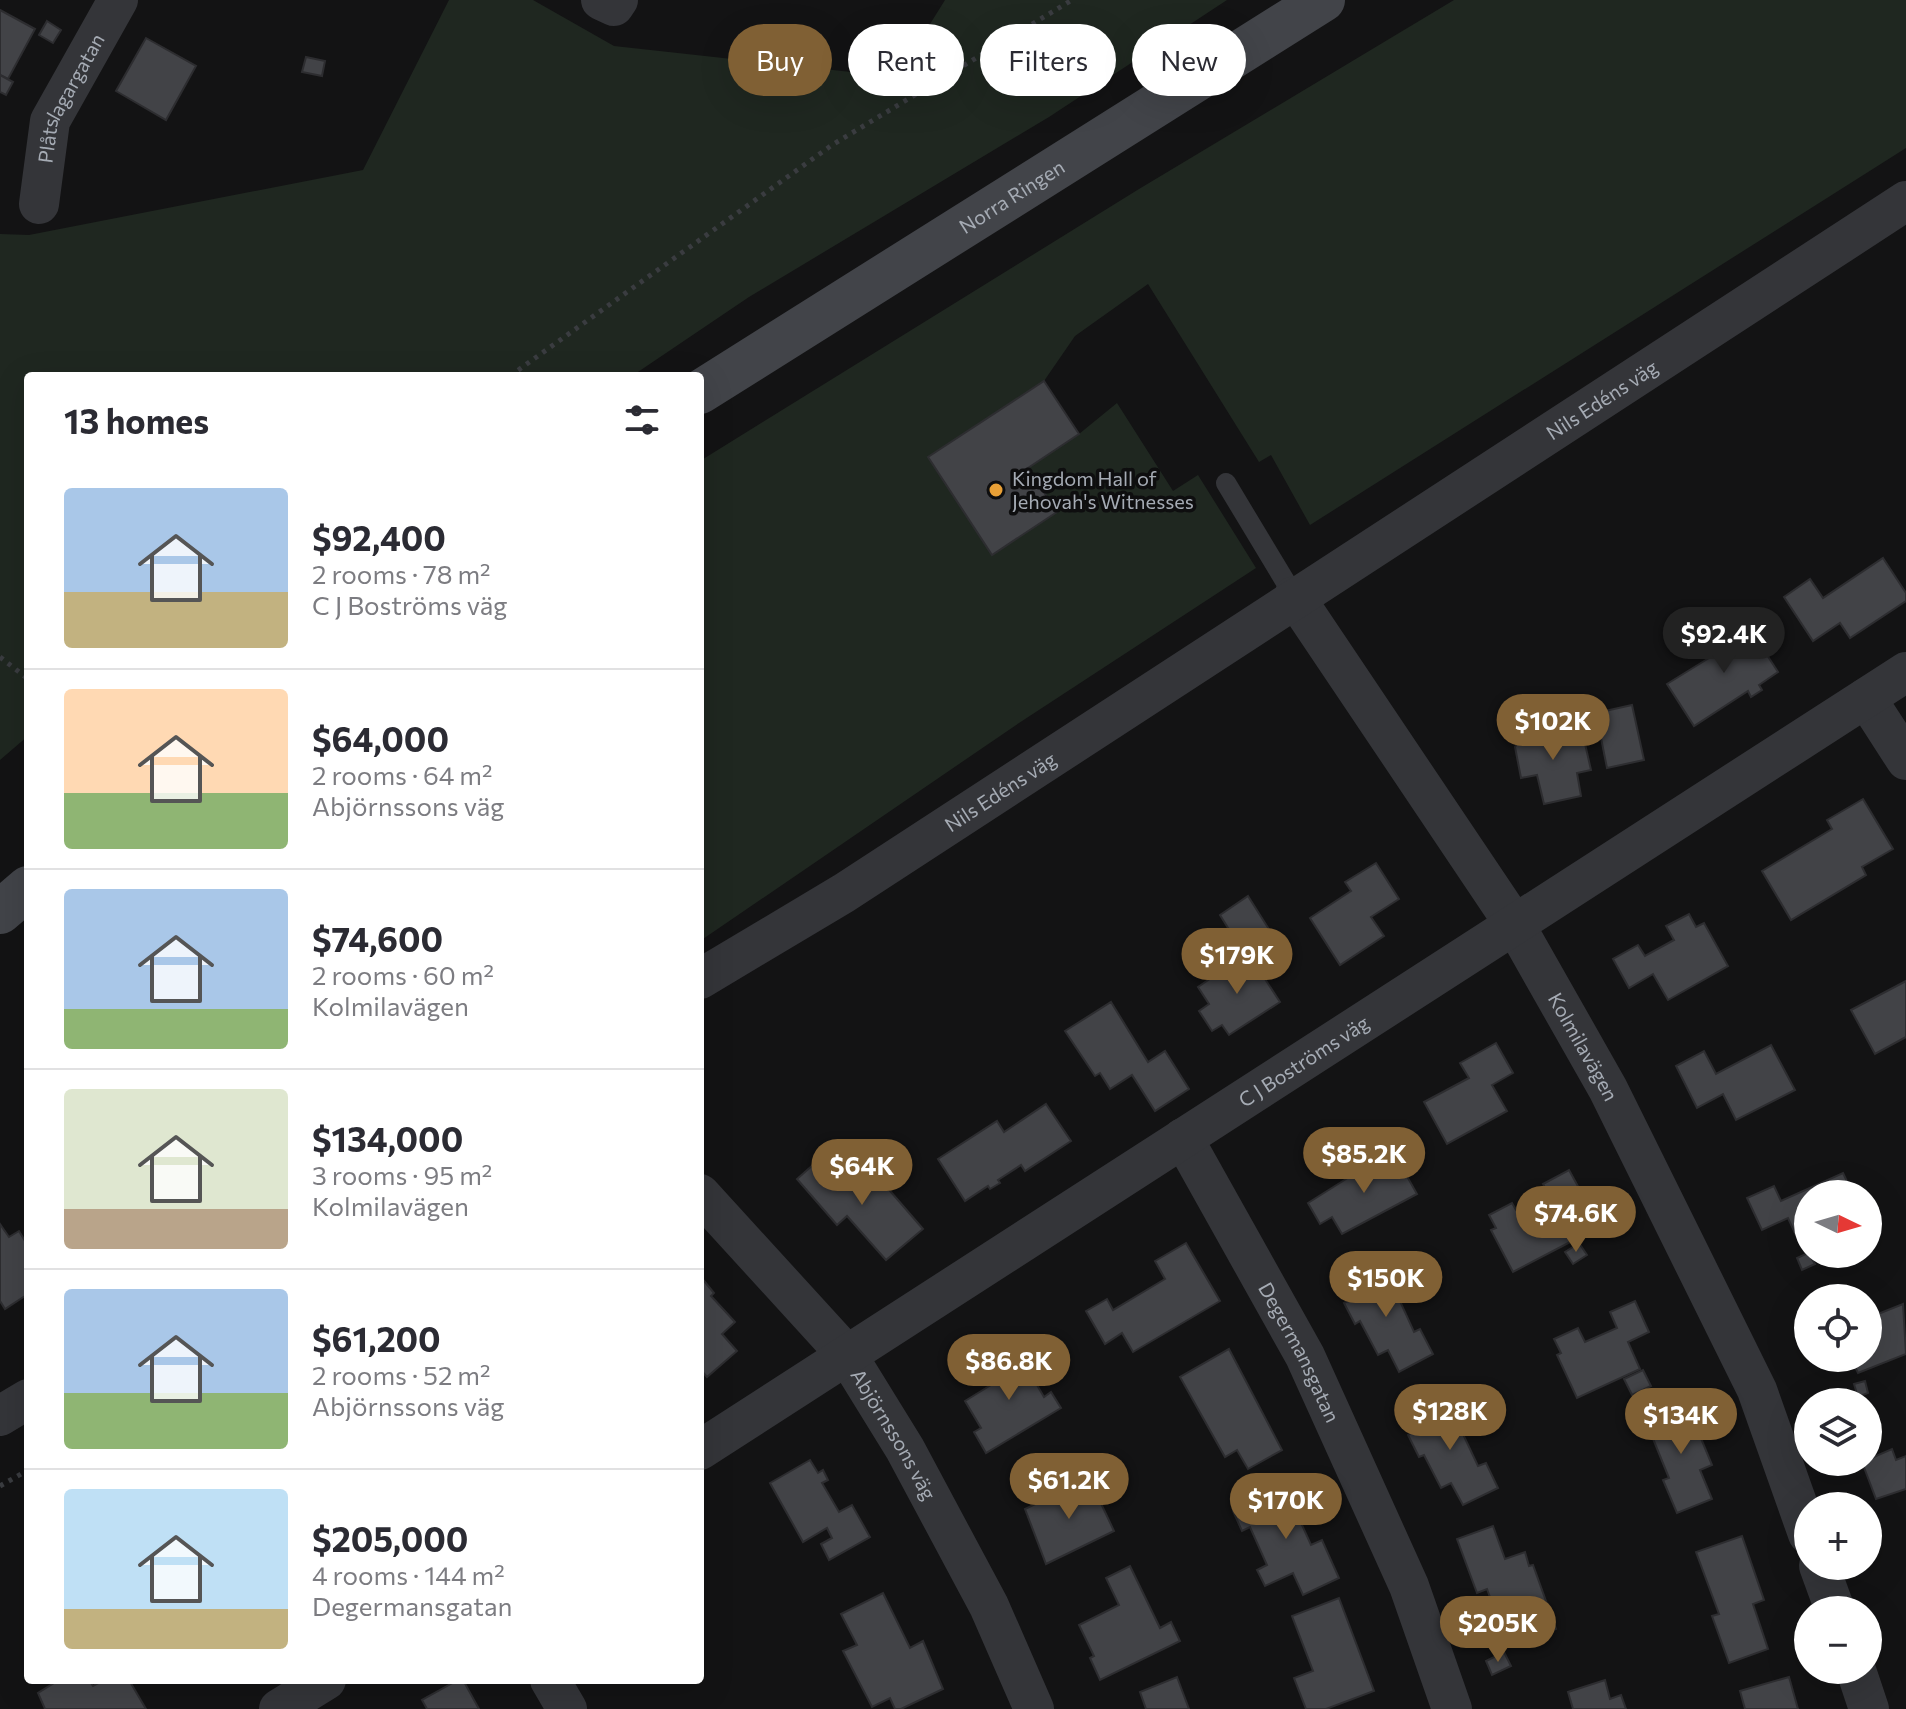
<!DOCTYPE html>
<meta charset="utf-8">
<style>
:root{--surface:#fff;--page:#f2f2f3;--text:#2b2b33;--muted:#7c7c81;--line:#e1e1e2;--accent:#806034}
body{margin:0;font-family:Commissioner,sans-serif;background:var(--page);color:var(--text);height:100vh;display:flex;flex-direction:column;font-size:30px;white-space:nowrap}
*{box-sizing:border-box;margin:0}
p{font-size:26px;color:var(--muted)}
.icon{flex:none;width:44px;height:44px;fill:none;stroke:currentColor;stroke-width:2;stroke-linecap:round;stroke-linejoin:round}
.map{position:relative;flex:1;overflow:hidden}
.drawer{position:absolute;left:24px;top:372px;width:680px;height:1312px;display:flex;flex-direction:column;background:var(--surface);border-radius:8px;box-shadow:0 8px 32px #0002}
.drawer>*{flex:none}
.hud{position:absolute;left:728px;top:24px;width:760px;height:72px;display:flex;gap:16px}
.needle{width:52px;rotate:95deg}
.fabs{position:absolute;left:1794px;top:1180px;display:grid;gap:16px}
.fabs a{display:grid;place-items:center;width:88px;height:88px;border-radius:50%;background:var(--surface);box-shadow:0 8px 32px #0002;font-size:40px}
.price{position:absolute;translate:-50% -68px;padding:0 18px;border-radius:28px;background:var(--accent);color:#fff;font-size:26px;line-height:52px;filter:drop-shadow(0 2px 4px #0008)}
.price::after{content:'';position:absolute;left:50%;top:48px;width:24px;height:18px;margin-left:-12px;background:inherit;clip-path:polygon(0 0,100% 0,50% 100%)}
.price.active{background:#222;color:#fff}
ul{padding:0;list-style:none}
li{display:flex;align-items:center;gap:24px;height:200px;padding:0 40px}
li+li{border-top:2px solid var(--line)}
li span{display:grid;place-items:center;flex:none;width:224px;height:160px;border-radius:8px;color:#555}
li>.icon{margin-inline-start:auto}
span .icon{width:96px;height:96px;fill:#fffc;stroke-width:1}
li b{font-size:34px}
h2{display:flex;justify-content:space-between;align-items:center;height:96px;padding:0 40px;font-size:34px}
.tag{padding:0 28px;border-radius:36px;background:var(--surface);box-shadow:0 8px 32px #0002;font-size:28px;line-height:72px}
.tag.active{background:var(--accent);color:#fff}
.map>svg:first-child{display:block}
</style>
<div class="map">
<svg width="1906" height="1709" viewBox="0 0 1906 1709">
<rect width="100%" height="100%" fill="#131314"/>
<!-- green -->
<g fill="#1f2720">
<path d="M449 0H533L614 46 897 77 945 0H1227L1049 117 749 297 632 376H28V736L0 760V234L29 235 363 170Z"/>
<path d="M1454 0H1906V148L1310 525 1271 455 1259 462 1148 284 1075 336 1044 381 928 457 992 555 1056 512 1028 468 1079 434 1117 403 1173 491 1198 475 1256 568 1019 723 700 941V461L1139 189Z"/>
</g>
<!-- building -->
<g fill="#424347" stroke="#2d2d30" stroke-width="2">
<path d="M0 10 35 29 8 79 0 75Z"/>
<path d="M47 21 61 30 53 43 39 35Z"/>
<path d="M146 38 196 66 166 120 116 91Z"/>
<path d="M306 57 325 61 322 76 302 72Z"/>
<path d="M0 75 13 82 6 95 0 92Z"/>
<path d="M1044 381 1079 434 1028 468 1057 512 992 555 928 457Z"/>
<path d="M1883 558 1906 593V601L1850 638 1840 623 1813 641 1784 597 1810 579 1823 598Z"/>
<path d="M1743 618 1778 672 1759 685 1762 690 1751 697 1748 691 1694 726 1667 684 1730 645 1722 632Z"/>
<path d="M1632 705 1644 760 1607 768 1596 713Z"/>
<path d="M1557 724 1560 740 1583 735 1591 770 1577 773 1581 796 1544 804 1537 775 1521 778 1515 747 1526 731Z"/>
<path d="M1863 799 1893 849 1862 867 1866 875 1791 920 1762 871 1832 829 1827 820Z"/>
<path d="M1376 863 1399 899 1371 917 1384 936 1340 965 1310 918 1351 891 1345 882Z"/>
<path d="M1248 896 1272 934 1243 952 1220 915Z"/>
<path d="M1689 914 1696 927 1704 923 1728 966 1668 1000 1653 974 1629 988 1613 959 1638 945 1645 956 1674 940 1666 926Z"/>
<path d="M1248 953 1280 1002 1229 1035 1222 1025 1212 1031 1199 1011 1209 1004 1198 987Z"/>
<path d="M1906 981V1037L1875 1054 1851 1010Z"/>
<path d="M1111 1002 1148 1062 1165 1051 1189 1089 1155 1111 1132 1075 1110 1089 1100 1073 1095 1076 1065 1031Z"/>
<path d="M1496 1043 1513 1073 1492 1085 1507 1111 1447 1144 1424 1102 1469 1078 1460 1063Z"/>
<path d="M1771 1045 1795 1090 1736 1120 1723 1094 1697 1108 1676 1066 1704 1051 1716 1074Z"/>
<path d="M1046 1104 1071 1141 1025 1171 1021 1165 998 1180 1000 1183 990 1189 988 1186 965 1201 938 1159 997 1121 1004 1132Z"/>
<path d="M1395 1155 1417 1194 1342 1234 1332 1217 1320 1224 1308 1203 1373 1162 1376 1166Z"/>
<path d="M822 1157 842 1180 851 1172 865 1188 878 1177 923 1229 886 1260 847 1216 837 1225 797 1179Z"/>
<path d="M1569 1170 1585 1199 1562 1211 1576 1239 1513 1272 1491 1230 1496 1228 1489 1215 1512 1203 1519 1215 1551 1199 1543 1184Z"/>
<path d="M1843 1173 1853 1194H1808V1241L1800 1244 1788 1218 1762 1230 1747 1198 1774 1186 1781 1201Z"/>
<path d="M0 1224 9 1237 19 1231 28 1246V1294L5 1309 0 1301Z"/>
<path d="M1186 1243 1220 1301 1133 1352 1122 1333 1105 1344 1086 1311 1107 1299 1113 1310 1165 1279 1155 1261Z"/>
<path d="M1579 1243 1587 1255 1573 1264 1565 1252Z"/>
<path d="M1808 1253 1815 1264 1802 1270 1797 1258Z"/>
<path d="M1384 1266 1414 1332 1420 1329 1433 1354 1399 1372 1388 1350 1378 1355 1360 1321 1355 1324 1344 1303 1350 1300 1343 1287Z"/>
<path d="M700 1276 714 1293 711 1296 735 1322 722 1334 737 1351 707 1377 700 1369Z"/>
<path d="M1635 1301 1649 1332 1628 1342 1640 1369 1577 1398 1557 1355 1561 1353 1554 1339 1578 1328 1585 1342 1617 1328 1610 1312Z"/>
<path d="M1903 1304 1906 1354 1858 1373 1851 1358H1868V1318Z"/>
<path d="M1015 1347 1044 1397 1051 1392 1061 1408 986 1453 974 1432 981 1428 965 1401 999 1380 988 1363Z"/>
<path d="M1229 1349 1282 1450 1248 1469 1237 1450 1225 1457 1180 1377Z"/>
<path d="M1643 1370 1651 1386 1632 1395 1624 1379Z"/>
<path d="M1865 1381 1868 1393 1858 1397 1854 1384Z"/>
<path d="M1452 1399 1466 1428 1461 1430 1478 1466 1486 1463 1498 1488 1463 1505 1451 1483 1441 1488 1424 1455 1419 1457 1408 1435 1413 1432 1408 1420Z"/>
<path d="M1686 1402 1712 1465 1700 1470 1712 1499 1677 1513 1663 1480 1669 1478 1645 1419Z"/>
<path d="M1892 1449 1896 1460 1906 1456V1489L1876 1499 1862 1462Z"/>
<path d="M810 1460 818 1473 823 1470 828 1480 822 1483 839 1512 852 1505 870 1537 829 1560 821 1544 832 1538 827 1528 803 1542 770 1483Z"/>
<path d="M1089 1478 1114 1531 1046 1564 1025 1509Z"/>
<path d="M1295 1483 1303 1501 1293 1505 1311 1545 1322 1540 1339 1578 1303 1595 1293 1573 1265 1586 1257 1570 1267 1565 1250 1527 1242 1531 1233 1511Z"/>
<path d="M1493 1526 1505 1559 1525 1552 1529 1566 1533 1565 1556 1629 1508 1647 1487 1589 1477 1593 1457 1539Z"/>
<path d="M1742 1536 1764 1600 1753 1604 1768 1649 1729 1663 1712 1616 1719 1614 1696 1552Z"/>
<path d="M1130 1566 1160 1628 1171 1622 1180 1641 1100 1680 1090 1658 1094 1656 1079 1625 1119 1605 1106 1578Z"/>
<path d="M883 1593 910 1648 923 1641 943 1689 901 1709H895L890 1698 872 1707 843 1651 857 1645 841 1614Z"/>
<path d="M1339 1598 1374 1691 1326 1709H1306L1294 1678 1313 1671 1292 1616Z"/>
<path d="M1504 1652 1511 1666 1492 1675 1486 1661Z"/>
<path d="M1177 1677 1189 1709H1146L1140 1692Z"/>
<path d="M1789 1677 1798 1709H1745L1740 1691Z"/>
<path d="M59 1680H89L93 1686 104 1680H129L146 1709H45L38 1693Z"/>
<path d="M458 1680H463L479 1709H427L422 1700Z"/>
<path d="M1605 1680 1610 1699 1621 1695 1626 1709H1573L1568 1692Z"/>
</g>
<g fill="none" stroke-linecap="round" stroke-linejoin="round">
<!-- path -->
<g stroke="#3a3c40" stroke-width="5" stroke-dasharray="4 6" stroke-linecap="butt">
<path d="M510 376 832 145 1072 0"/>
<path d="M0 657 28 679"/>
<path d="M0 1486 28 1470"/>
</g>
<!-- lane -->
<path stroke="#343539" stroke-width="20" d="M1226 483 1294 596"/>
<!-- street -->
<g stroke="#343539" stroke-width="40">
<path d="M601 0 614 6 618 0"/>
<path id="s1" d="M39 204 50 121 118 0"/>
<path id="s2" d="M1294 596 1515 925 1608 1089 1757 1390 1808 1534"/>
<path d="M1866 698 1906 760"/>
<path id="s3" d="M700 979 844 893 1906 201"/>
<path id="s4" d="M1183 1138 1305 1356 1409 1586 1452 1709"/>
<path id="s5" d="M700 1194 847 1355 905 1449 989 1606 1034 1709"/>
<path d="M0 1416 28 1399"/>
<path id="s6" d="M700 1450 1906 672"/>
<path d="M1819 1566 1835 1610"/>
<path d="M1856 1670 1869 1709"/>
<path d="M550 1680 567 1709"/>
<path d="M279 1709 326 1680"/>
</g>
<!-- secondary -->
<g stroke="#424449" stroke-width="44">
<path id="s7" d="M700 392 1323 0"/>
<path d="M0 912 28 888"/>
</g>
</g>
<!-- markers -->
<circle fill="#e9a036" stroke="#0e0e0f" stroke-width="3" cx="996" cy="490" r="8"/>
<g text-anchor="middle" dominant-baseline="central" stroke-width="7" stroke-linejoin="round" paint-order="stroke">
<!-- street labels -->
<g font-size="20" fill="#a5abb4" stroke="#0e0e0f">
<text stroke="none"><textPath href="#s1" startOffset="112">Plåtslagargatan</textPath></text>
<text stroke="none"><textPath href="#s7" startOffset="368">Norra Ringen</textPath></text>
<text stroke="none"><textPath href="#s3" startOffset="1072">Nils Edéns väg</textPath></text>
<text stroke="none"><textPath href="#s3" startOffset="354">Nils Edéns väg</textPath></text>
<text stroke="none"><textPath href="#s2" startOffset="536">Kolmilavägen</textPath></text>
<text stroke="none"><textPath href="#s6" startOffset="718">C J Boströms väg</textPath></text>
<text stroke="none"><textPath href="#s4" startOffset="244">Degermansgatan</textPath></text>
<text stroke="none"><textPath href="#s5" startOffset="310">Abjörnssons väg</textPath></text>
</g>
<!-- poi labels -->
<g font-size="20" fill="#a5abb4" stroke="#0e0e0f" text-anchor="start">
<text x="1012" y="478">Kingdom Hall of<tspan x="1012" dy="23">Jehovah's Witnesses</tspan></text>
</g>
</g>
</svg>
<div class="fabs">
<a><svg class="needle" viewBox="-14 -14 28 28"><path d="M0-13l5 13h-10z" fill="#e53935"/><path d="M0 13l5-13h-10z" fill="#7c7c81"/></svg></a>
<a><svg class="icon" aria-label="locate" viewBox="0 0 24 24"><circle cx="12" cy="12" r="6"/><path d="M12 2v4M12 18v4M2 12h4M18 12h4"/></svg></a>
<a><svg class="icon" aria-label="layers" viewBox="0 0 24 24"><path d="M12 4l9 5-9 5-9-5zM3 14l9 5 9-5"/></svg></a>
<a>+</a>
<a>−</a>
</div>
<b class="price active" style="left:1724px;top:675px">$92.4K</b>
<b class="price" style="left:1553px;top:762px">$102K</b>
<b class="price" style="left:1237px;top:996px">$179K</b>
<b class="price" style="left:1364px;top:1195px">$85.2K</b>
<b class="price" style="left:862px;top:1207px">$64K</b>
<b class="price" style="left:1576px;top:1254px">$74.6K</b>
<b class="price" style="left:1386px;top:1319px">$150K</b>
<b class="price" style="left:1009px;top:1402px">$86.8K</b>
<b class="price" style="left:1450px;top:1452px">$128K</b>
<b class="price" style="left:1681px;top:1456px">$134K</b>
<b class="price" style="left:1069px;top:1521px">$61.2K</b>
<b class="price" style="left:1286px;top:1541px">$170K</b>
<b class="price" style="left:1498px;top:1664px">$205K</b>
<div class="hud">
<a class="tag active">Buy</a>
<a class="tag">Rent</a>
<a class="tag">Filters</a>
<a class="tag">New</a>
</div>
<section class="drawer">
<h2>13 homes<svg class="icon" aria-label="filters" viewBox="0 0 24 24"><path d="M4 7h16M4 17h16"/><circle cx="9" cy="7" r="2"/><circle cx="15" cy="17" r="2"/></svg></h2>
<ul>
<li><span style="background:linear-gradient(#a9c7e8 65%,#c2b280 0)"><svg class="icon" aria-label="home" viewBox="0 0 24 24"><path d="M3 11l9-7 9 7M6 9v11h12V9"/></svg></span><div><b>$92,400</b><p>2 rooms · 78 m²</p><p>C J Boströms väg</p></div></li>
<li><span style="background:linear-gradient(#ffd9b3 65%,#8fb573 0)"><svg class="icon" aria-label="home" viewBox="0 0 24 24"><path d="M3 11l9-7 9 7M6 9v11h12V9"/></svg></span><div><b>$64,000</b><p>2 rooms · 64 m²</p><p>Abjörnssons väg</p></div></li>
<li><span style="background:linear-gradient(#a9c7e8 75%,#8fb573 0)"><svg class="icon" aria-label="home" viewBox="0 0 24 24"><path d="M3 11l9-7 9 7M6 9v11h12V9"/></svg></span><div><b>$74,600</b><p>2 rooms · 60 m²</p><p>Kolmilavägen</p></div></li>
<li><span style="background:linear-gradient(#dfe7d0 75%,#b9a48a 0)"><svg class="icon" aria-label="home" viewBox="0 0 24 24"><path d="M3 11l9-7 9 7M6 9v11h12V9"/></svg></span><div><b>$134,000</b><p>3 rooms · 95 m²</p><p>Kolmilavägen</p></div></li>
<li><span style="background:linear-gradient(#a9c7e8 65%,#8fb573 0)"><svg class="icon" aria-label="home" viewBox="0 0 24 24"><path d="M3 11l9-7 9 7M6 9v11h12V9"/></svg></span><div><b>$61,200</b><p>2 rooms · 52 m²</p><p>Abjörnssons väg</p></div></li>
<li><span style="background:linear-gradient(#bfe0f5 75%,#c2b280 0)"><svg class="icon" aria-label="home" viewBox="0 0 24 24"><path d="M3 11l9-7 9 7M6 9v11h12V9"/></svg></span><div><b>$205,000</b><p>4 rooms · 144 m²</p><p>Degermansgatan</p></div></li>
</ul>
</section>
</div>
